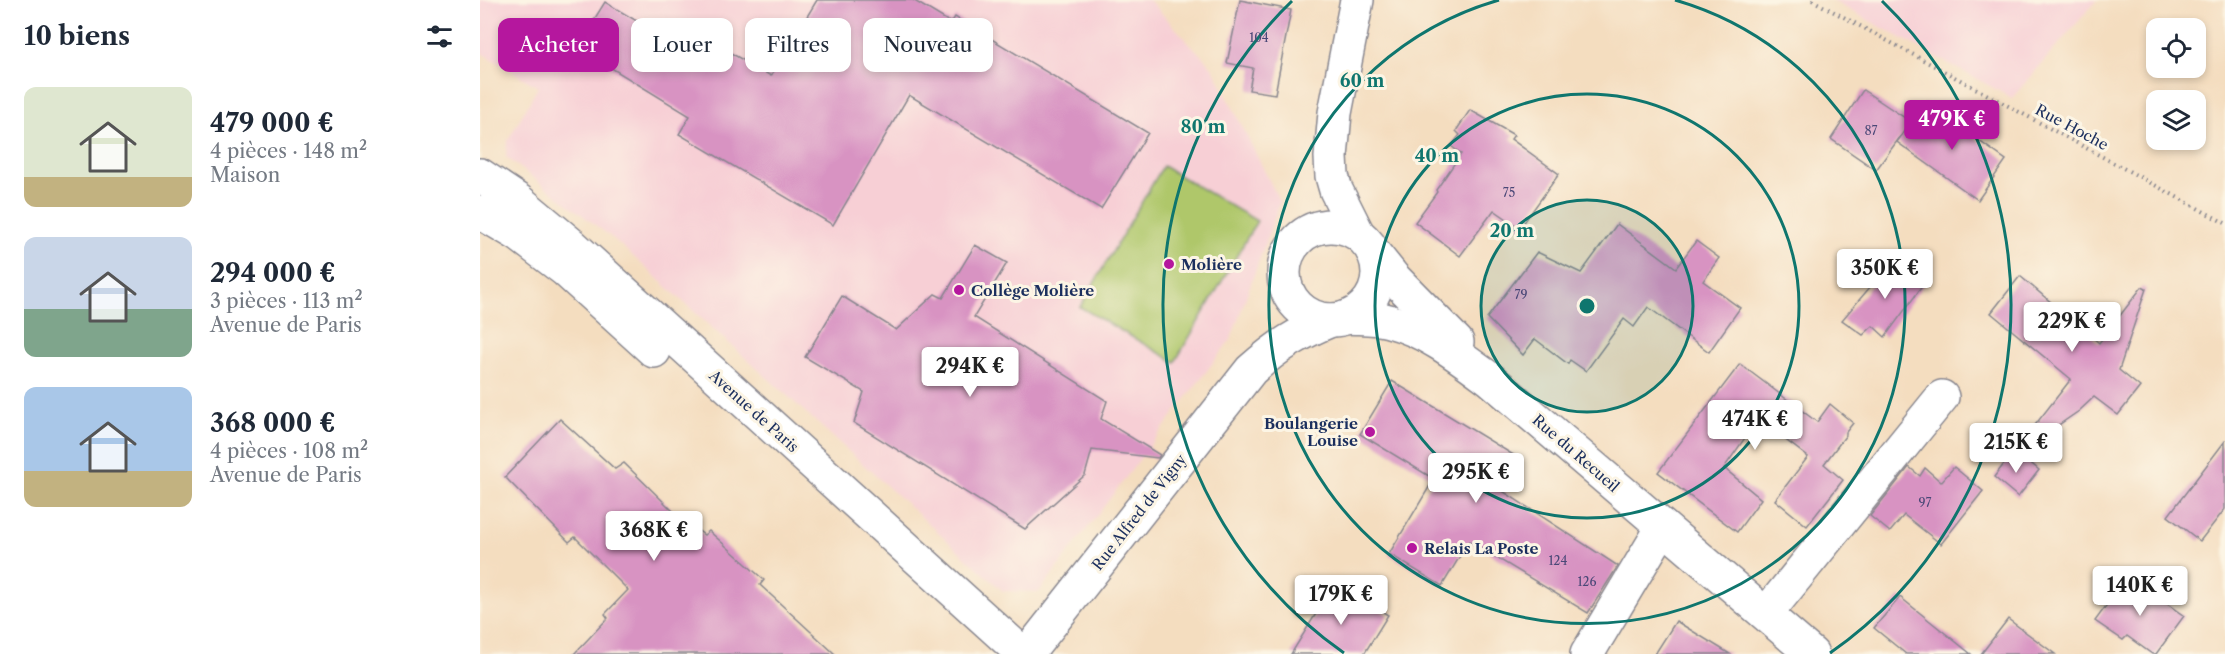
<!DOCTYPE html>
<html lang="fr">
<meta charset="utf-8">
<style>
:root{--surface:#fff;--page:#f6f6f7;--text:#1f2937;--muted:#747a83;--accent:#b5179e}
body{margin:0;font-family:"Libre Caslon Text",serif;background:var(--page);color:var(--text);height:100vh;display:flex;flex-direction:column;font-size:22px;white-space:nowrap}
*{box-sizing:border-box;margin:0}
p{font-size:20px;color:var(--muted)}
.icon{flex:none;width:33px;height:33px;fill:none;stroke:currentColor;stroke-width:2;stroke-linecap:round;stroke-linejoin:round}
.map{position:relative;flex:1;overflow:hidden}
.panel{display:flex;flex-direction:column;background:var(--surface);width:480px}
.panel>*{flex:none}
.guide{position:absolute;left:18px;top:18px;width:570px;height:54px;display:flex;gap:12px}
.controls{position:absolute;left:1666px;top:18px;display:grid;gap:12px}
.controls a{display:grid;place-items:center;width:60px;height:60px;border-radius:12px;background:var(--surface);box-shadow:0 3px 9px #0003;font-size:30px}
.price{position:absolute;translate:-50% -51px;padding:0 14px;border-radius:6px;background:#fff;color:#222;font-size:20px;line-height:39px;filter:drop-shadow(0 2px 3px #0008)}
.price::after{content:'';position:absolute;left:50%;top:36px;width:18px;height:14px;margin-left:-9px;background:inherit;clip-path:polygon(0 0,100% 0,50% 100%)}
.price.current{background:var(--accent);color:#fff}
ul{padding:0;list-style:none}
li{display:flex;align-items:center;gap:18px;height:150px;padding:0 24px}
li span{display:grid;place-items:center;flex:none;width:168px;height:120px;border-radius:12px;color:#555}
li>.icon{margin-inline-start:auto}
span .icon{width:72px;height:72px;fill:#fffc;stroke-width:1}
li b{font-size:26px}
h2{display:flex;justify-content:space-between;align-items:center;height:72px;padding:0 24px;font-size:26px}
.pill{padding:0 21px;border-radius:12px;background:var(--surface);box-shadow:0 3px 9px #0003;font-size:21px;line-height:54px}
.pill.current{background:var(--accent);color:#fff}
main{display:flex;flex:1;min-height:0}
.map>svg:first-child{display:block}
</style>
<main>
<section class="panel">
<h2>10 biens<svg class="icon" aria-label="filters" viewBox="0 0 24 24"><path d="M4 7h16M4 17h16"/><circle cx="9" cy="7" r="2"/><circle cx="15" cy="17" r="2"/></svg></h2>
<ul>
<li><span style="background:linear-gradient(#dfe7d0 75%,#c2b280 0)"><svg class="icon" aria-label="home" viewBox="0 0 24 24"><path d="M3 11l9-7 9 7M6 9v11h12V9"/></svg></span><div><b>479 000 €</b><p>4 pièces · 148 m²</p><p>Maison</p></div></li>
<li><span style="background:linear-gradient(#c9d6e8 60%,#7fa58c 0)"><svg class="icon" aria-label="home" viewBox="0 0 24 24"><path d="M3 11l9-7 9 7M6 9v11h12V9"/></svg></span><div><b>294 000 €</b><p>3 pièces · 113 m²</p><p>Avenue de Paris</p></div></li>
<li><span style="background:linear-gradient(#a9c7e8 70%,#c2b280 0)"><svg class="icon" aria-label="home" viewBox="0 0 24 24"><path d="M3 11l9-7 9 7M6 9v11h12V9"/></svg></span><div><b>368 000 €</b><p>4 pièces · 108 m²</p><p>Avenue de Paris</p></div></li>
</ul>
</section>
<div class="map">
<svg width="1745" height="654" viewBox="0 0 1745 654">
<rect width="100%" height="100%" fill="#fcf5e5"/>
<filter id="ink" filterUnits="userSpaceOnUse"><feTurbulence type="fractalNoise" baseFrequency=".0167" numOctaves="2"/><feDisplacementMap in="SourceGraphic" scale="12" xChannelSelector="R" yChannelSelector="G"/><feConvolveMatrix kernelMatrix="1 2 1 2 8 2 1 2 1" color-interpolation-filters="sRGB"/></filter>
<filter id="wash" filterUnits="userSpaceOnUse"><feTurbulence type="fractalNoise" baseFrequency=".008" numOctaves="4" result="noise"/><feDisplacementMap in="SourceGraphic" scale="24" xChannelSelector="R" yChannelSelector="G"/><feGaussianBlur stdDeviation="1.35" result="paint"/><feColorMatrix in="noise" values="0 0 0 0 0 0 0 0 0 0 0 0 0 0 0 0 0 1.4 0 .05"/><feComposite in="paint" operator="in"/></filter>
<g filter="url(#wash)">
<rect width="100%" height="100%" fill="#f4ddbf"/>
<!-- built -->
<g fill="#f7cfd5">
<path d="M0 0H669L733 68 800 202 751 339 559 592 523 591 135 240 26 157 27 142 58 87 0 52Z"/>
<path d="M1351 0H1617L1532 98Z"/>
</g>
<!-- green -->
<path fill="#afc76b" stroke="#657b64" stroke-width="1.5" d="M683 166 777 221 695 362 600 307Z"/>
<g id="blocks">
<!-- building -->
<g fill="#d893c2">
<path d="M337 0H433L471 23 475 17 668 133 621 209 429 95 353 225 199 134 210 116 97 47 125 2 237 69 249 52 291 76Z"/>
<path d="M760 0 811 10 795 94 769 90 773 68 747 63Z"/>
<path d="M1383 90 1431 122 1396 170 1351 139Z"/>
<path d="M1445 103 1526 160 1498 200 1417 142Z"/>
<path d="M990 110 1034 135 1031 139 1079 174 1040 228 1014 210 980 256 935 222 957 192 956 190 981 154 971 146 980 135 976 131Z"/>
<path d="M1137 224 1196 268 1216 241 1239 258 1223 281 1260 308 1229 352 1168 307 1154 327 1144 319 1106 371 1090 360 1088 364 1055 339 1043 355 1007 318 1057 252 1101 273Z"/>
<path d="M495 245 527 263 494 317 627 401 621 419 680 455 678 458 612 450 605 475 545 529 374 423 384 392 325 357 362 296 416 330 455 294 463 298Z"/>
<path d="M1414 259 1446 281 1405 337 1393 326 1383 335 1362 320Z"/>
<path d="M1540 276 1619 343 1662 287 1666 289 1639 370 1660 387 1638 415 1614 397 1599 411 1545 448 1541 443 1591 379 1511 313Z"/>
<path d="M1260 364 1337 422 1350 404 1373 423 1366 432V435L1344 464 1363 480 1327 526 1295 500 1328 457 1278 419 1244 468 1281 499 1257 532 1178 472Z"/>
<path d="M912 381 1040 459 1021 490 1138 566 1108 613 989 541 962 586 909 554 954 479 880 434Z"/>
<path d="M80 419 135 469 144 463 193 511 224 535 229 531 284 580 280 585 355 654H94L128 618 125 614 148 590 95 537 89 542 25 477Z"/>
<path d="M1745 441V509L1720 541 1688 516Z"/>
<path d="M1535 450 1559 470 1538 497 1514 477Z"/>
<path d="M1429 467 1440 476 1445 468 1461 482 1474 467 1503 491 1461 544 1424 515 1410 532 1390 516Z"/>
<path d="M1648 576 1704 616 1676 654H1672L1647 636 1643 640 1615 621Z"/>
<path d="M855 583 908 615 884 654H811Z"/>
<path d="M1420 597 1491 654H1426L1394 628Z"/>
<path d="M1528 619 1575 654H1501Z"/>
<path d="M1196 621 1250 654H1175Z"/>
</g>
</g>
</g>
<g filter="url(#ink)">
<use href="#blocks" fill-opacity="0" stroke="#88868e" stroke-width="1.5"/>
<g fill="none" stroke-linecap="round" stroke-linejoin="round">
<defs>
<g id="minor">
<path d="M877 0 855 113 851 157 852 176 856 190 878 234"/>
<path d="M0 175 39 201 92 245 543 654"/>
<path d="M0 212 39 235 85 270 174 351"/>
<circle cx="851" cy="273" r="47"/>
<path d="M893 252 914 278 977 342"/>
<path d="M867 317C881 318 895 317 909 321 947 331 979 356 1010 379L1332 654"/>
<path d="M1286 614 1462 397"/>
<path d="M547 654 771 370C798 346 817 334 851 320"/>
<path d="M1107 654 1183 527"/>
</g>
</defs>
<!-- minor casing -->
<use href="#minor" stroke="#88868e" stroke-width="36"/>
<!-- path -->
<path stroke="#88868e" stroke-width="4" stroke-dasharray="1.5 4.5" stroke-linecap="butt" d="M1332 0 1745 223"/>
<!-- minor -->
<use href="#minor" stroke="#fff" stroke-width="33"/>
</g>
</g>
<!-- distance rings -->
<circle cx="1107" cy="306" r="106" fill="#0f766e" fill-opacity=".12"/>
<g fill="none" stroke="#0f766e" stroke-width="3">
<circle cx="1107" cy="306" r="106"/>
<circle cx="1107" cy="306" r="212"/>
<path d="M1195 0A318 318 0 1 1 1019 0"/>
<path d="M864 653A424 424 0 0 1 812 1M1402 1A424 424 0 0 1 1350 653"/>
</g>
<!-- markers -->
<g fill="#b5179e" stroke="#fcf5e5" stroke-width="2">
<circle cx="689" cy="264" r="6"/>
<circle cx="479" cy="290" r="6"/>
<circle cx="890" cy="432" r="6"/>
<circle cx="932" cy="548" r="6"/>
</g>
<g text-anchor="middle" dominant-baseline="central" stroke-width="6" stroke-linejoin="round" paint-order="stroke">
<!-- number labels -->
<g font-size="12" fill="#4a4877">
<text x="779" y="37">104</text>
<text x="1391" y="130">87</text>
<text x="1029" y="192">75</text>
<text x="1041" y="294">79</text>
<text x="1445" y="502">97</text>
<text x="1078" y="560">124</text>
<text x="1107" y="581">126</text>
</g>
<!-- street labels -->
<g font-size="15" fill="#1b2f5e" stroke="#fcf5e5">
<text transform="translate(1592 127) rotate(28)">Rue Hoche</text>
<text transform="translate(274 411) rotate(42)">Avenue de Paris</text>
<text transform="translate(1096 453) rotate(41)">Rue du Recueil</text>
<text transform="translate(659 512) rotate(-52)">Rue Alfred de Vigny</text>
</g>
<!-- poi labels -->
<g font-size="15" font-weight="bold" fill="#1b2f5e" stroke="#fcf5e5" text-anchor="start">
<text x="701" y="264">Molière</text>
<text x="491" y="290">Collège Molière</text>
<text x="878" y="423" text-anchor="end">Boulangerie<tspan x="878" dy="17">Louise</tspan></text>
<text x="944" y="548">Relais La Poste</text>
</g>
</g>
<circle cx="1107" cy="306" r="9" fill="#0f766e" stroke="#fcf5e5" stroke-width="3"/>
<g font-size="18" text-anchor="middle" font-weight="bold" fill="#0f766e" stroke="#fcf5e5" stroke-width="6" stroke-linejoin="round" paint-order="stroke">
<text x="882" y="87">60 m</text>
<text x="723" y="133">80 m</text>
<text x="957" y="162">40 m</text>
<text x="1032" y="237">20 m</text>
</g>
</svg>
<div class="controls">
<a><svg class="icon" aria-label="locate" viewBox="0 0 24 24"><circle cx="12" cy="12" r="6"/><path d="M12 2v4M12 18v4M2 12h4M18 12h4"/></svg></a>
<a><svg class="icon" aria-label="layers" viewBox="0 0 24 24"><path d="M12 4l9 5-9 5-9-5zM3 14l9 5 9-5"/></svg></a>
</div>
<b class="price current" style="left:1472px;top:151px">479K €</b>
<b class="price" style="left:1405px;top:300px">350K €</b>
<b class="price" style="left:1592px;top:353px">229K €</b>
<b class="price" style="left:490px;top:398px">294K €</b>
<b class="price" style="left:1275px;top:451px">474K €</b>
<b class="price" style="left:1536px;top:474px">215K €</b>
<b class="price" style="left:996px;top:504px">295K €</b>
<b class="price" style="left:174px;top:562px">368K €</b>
<b class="price" style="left:1660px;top:617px">140K €</b>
<b class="price" style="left:861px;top:626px">179K €</b>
<div class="guide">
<a class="pill current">Acheter</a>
<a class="pill">Louer</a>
<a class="pill">Filtres</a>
<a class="pill">Nouveau</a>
</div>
</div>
</main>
